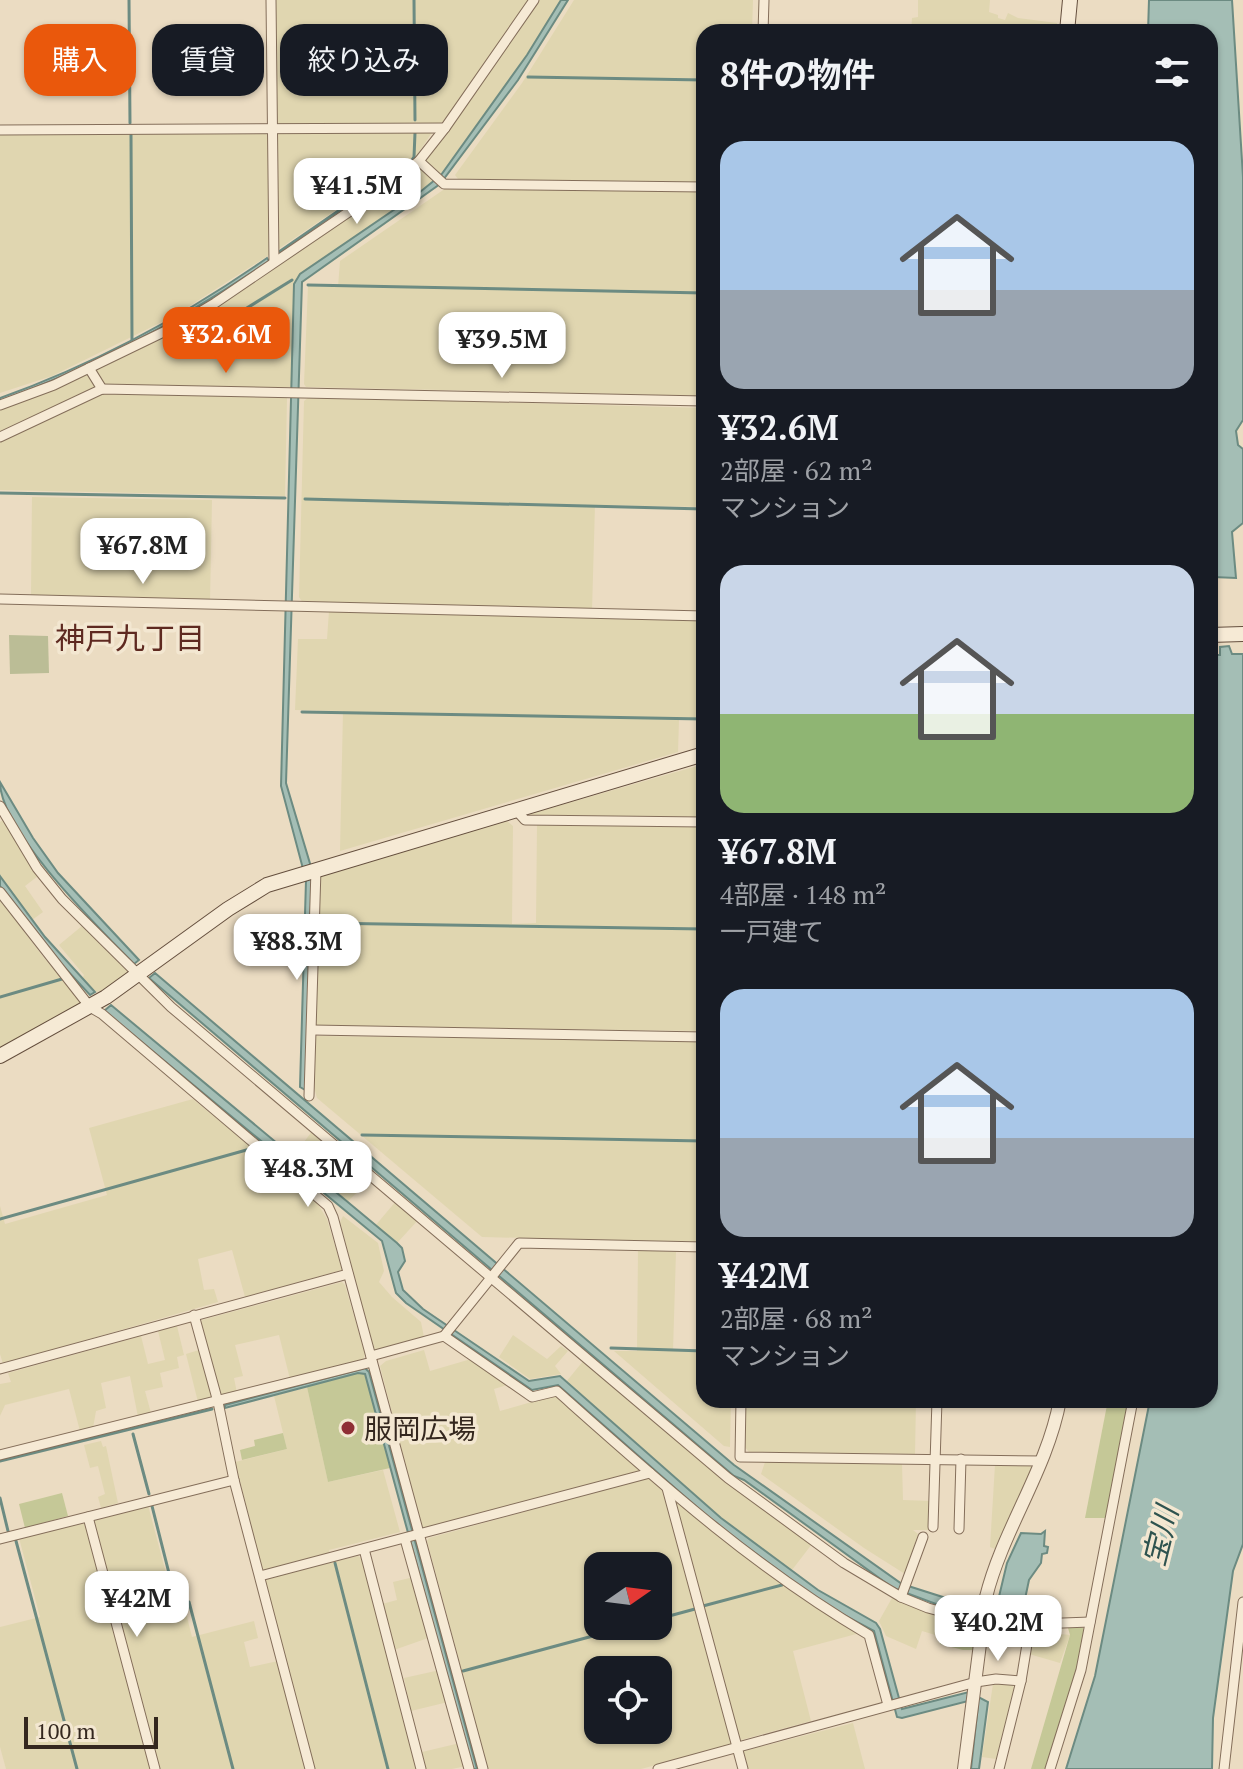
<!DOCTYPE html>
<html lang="ja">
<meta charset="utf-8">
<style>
:root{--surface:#171b24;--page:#20242c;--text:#f1f3f6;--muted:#9ea1a6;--accent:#ea580c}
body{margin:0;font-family:"PT Serif","Noto Sans JP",serif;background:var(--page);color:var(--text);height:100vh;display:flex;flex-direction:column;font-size:30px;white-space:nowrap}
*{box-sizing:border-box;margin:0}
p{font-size:26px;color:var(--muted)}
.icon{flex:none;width:44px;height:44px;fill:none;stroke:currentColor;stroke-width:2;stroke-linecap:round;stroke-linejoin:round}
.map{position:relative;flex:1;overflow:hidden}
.drawer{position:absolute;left:696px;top:24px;width:522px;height:1384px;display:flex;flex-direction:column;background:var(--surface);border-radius:24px;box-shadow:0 2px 6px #0004}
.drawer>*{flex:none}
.banner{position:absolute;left:24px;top:24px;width:552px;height:72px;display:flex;gap:16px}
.needle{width:52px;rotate:76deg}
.buttons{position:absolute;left:584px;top:1552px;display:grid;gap:16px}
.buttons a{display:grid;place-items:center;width:88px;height:88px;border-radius:16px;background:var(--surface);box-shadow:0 2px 6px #0004;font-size:40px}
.scale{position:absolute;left:24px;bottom:20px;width:134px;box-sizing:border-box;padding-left:8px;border:4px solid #34271e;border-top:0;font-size:22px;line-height:28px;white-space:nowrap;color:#34271e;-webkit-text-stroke:6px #f3e7d1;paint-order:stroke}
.price{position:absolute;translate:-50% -68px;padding:0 18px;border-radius:16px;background:#fff;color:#222;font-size:26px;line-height:52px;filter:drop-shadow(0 2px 4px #0008)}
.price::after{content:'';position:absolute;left:50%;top:48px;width:24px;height:18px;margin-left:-12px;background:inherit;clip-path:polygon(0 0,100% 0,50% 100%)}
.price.current{background:var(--accent);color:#fff}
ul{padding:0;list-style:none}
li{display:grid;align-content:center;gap:16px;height:424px;padding:0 24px}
li span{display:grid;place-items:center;height:248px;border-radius:24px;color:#555}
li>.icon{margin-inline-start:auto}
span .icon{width:144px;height:144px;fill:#fffc;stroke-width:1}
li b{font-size:34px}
h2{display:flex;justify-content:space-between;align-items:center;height:96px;padding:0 24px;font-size:34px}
.chip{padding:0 28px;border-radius:24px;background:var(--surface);box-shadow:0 2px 6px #0004;font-size:28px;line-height:72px}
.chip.current{background:var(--accent);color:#fff}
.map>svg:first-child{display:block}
</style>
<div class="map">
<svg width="1243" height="1769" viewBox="0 0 1243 1769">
<rect width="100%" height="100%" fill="#ebdcc2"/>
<!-- farmland -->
<g fill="#e0d6b0" fill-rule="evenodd">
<path d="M275 0H528L447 120 440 123 279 124 275 121Z"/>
<path d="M537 0H561L527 55 439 176 424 163V159Z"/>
<path d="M574 0H753L752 32H704V183L458 179 455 175 522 83Z"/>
<path d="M918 0H990L989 12 998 15V18L1005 20 1008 13 1018 18 1057 23V32H911L912 18 918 17Z"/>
<path d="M280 131H433L417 155 277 250 276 134Z"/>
<path d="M265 133 268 136 269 255 174 316 52 376 0 393V135Z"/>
<path d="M421 166 434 181 296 278 292 387H103L93 370 180 327Z"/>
<path d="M446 188 704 191V396L306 387 304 384 308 286 338 287 340 261Z"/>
<path d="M90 372 98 388 0 434V410Z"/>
<path d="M98 393 287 398 285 496 0 490V441Z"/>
<path d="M309 397 704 408V507L595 505 592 611 303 603 299 597 304 401Z"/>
<path d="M32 497 212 500 210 601 31 596Z"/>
<path d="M329 611 704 620V720H679L678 752 340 851 343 711 295 710 298 639H327Z"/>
<path d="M704 764V818L531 816 530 814Z"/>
<path d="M4 819 38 876 25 886 43 912 32 920 0 876V822Z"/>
<path d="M507 821 513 826 512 924 536 923 537 825 704 827V1031L315 1026 319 882 322 873Z"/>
<path d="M0 900 44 958 75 993 81 1004 0 1048Z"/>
<path d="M82 926 128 972 101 991 95 992 82 979 84 975 59 945Z"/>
<path d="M315 1036 704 1041V1242L482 1237 317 1098 314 1087Z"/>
<path d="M193 1099 316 1201 327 1219 342 1270 245 1297 232 1250 198 1259 204 1290 214 1289 218 1302 3 1364 0 1354V1206L5 1224 107 1195 89 1128Z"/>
<path d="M313 1130 371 1179 347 1202 292 1158Z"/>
<path d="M397 1200 419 1219 397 1243 375 1226Z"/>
<path d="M343 1216 378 1243 384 1271 379 1282 392 1297 421 1322 424 1337 377 1351 373 1347 340 1222Z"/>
<path d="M638 1250 676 1252 673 1351 704 1352V1400H731L730 1447 724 1446 614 1351H637Z"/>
<path d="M342 1282 345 1285 365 1354 363 1360 290 1379 279 1335 235 1345 243 1376 234 1378 237 1393 225 1396 220 1395 200 1324 202 1320Z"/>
<path d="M177 1326 184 1355 177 1357 179 1368 160 1373 163 1387 145 1391 151 1413 138 1417 130 1376 101 1383 106 1408 96 1411 93 1428 80 1431 69 1389 5 1405 0 1416V1384L11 1382 8 1373 141 1336 148 1364 165 1360 158 1331Z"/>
<path d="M513 1335 547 1359 561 1346 568 1351 555 1366 561 1374 530 1379 499 1357Z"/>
<path d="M199 1350 212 1395 210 1400 198 1402 186 1354Z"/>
<path d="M424 1350 430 1371 471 1359 507 1385 494 1389 500 1411 556 1395 639 1468 640 1471 425 1529 421 1527 380 1366 386 1361Z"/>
<path d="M584 1360 812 1544 792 1570 721 1518 566 1382Z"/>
<path d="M307 1387 328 1482 383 1470 400 1532 329 1550 330 1554 267 1571 262 1568 235 1462 287 1449 274 1396Z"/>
<path d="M744 1400H916L915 1454 749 1452 744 1446Z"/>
<path d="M101 1441 103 1447 106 1446 118 1503 101 1508 98 1497 105 1494 98 1466 90 1468 84 1445Z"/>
<path d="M765 1462 902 1463 903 1500 931 1501 930 1530H913L918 1534 905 1574 864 1548 761 1474Z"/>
<path d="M995 1465 1035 1466 995 1549 990 1547Z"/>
<path d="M648 1478 664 1491 733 1742 731 1745 641 1769H488L427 1541 429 1538ZM598 1566H658V1626H598ZM598 1670H658V1730H598Z"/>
<path d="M671 1497 712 1531 823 1611 860 1633 793 1651 811 1721 741 1740 738 1738Z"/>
<path d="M148 1505 175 1607 184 1605 192 1637 254 1621 258 1638 244 1642 250 1667 278 1661 306 1769H157L93 1523 96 1519Z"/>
<path d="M86 1523 151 1769H6L0 1747V1627L40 1617 19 1538Z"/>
<path d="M358 1556 362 1559 417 1769H314L264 1581 267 1578Z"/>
<path d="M414 1577 431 1637 394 1650 382 1604 397 1600 393 1582Z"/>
<path d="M892 1598 948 1619 942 1637 922 1631 916 1649 886 1636 879 1621Z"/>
<path d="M1034 1631 1070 1635 1060 1663 1029 1654Z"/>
<path d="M440 1670 448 1702 411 1711 404 1678Z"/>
<path d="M998 1683 1012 1684 1014 1688 996 1759 982 1757 993 1684Z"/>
<path d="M853 1723 865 1769H746L742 1754 744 1751Z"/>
<path d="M460 1743 466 1766 452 1769H426L422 1752Z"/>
</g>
<!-- green -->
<g fill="#c5c897">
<path d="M358 1372 365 1373 390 1468 328 1482 307 1387Z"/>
<path d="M1108 1400H1131L1107 1518H1085Z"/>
<path d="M283 1433 287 1449 242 1460 240 1450 255 1446 254 1440Z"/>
<path d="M62 1493 68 1516 25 1528 19 1504Z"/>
<path d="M948 1619 978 1627 974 1650H963L940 1644Z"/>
<path d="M1082 1627 1084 1629 1078 1670 1047 1769H1031L1070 1635 1068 1628Z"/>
</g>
<!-- cemetery -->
<path fill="#bbbd96" d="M9 635 48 636 49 673 10 674Z"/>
<!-- water -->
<g fill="#a4beb5" stroke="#6c8b82" stroke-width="2">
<path d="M561 0H568L518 80 440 184 302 282 286 783 314 877 307 1091 300 1087 306 880 281 786 294 284 300 274 420 192 441 175 527 55Z"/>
<path d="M1149 0H1232L1243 177V420L1236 431 1238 445 1243 449V523L1232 532 1236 578 1213 577 1210 580V32H1148Z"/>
<path d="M267 258 269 261C185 318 96 366 0 401V398C95 364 184 316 267 258Z"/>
<path d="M1229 646 1232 654H1243V1544L1233 1571 1213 1718 1212 1769H1066L1095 1676 1150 1400H1210V655H1220V647Z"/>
<path d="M0 782 33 838 58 873 139 960 134 964C99 928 0 831 0 782Z"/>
<path d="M0 876 45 937 95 992 90 995 53 955 0 886Z"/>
<path d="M155 973 734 1465 902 1584 990 1612 997 1605 1007 1563 1021 1533 1041 1534 1045 1531 1044 1546 1048 1547 1047 1553 1042 1554 1041 1563 1029 1580 1025 1599 1051 1605V1609L1014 1619 990 1621 952 1610 893 1588 744 1480 734 1476 149 978Z"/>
<path d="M111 1005 397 1243 402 1248 405 1261 398 1272 403 1290 423 1309 529 1381 560 1376 721 1518 818 1590 876 1623 880 1629 902 1709 969 1692 988 1702 979 1769H971L978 1705 968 1701 902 1718 897 1717 874 1631 825 1605 716 1524 558 1385 532 1390 406 1303 396 1293 382 1241 104 1011Z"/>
<path d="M365 1368 369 1372 477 1769H472L365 1374 358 1373 225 1408V1405Z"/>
</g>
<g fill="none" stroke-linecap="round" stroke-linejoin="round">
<!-- stream -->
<g stroke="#6c8b82" stroke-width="3">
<path d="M129 0 130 123"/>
<path d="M414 0 415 120"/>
<path d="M528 77 704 80"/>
<path d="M131 135 132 340"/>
<path d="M279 252 412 160 414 157 415 133"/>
<path d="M308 285 704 293"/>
<path d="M210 331 292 280"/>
<path d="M0 493 285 498"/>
<path d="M305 499 704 509"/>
<path d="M302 712 704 719"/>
<path d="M320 923 704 929"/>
<path d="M0 997 62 979"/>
<path d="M362 1135 704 1141"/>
<path d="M0 1219 250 1149"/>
<path d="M611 1348 704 1351"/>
<path d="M133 1434 149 1494"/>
<path d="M0 1461 212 1409"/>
<path d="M0 1498 8 1531"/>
<path d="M152 1506 172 1585"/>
<path d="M16 1541 77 1769"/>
<path d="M335 1563 388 1769"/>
<path d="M175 1592 178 1605 189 1602 233 1769"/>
<path d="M703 1606 782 1585"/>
<path d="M658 1619 695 1609"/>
<path d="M463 1671 630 1626"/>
</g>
<defs>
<g id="minor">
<path d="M271 0 274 262"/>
<path d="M763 32 764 0"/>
<path d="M0 130 445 128"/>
<path d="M419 161 444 184 704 187"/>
<path d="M89 368 102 389"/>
<path d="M0 405 54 385 178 325 215 303 384 188 419 161 445 128 534 0"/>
<path d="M0 437 102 389 704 401"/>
<path d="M0 599 704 616"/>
<path d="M0 806 37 868 62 899 171 1007 728 1478 844 1563 901 1597 928 1608 984 1623 1007 1625 1090 1622"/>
<path d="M515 809 525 820 704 822"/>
<path d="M0 892 90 1007 102 1014 328 1206 333 1217 483 1769"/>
<path d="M313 1030 704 1037"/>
<path d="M309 1096 316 869"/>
<path d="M194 1315 218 1402 234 1480 310 1769"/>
<path d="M444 1336 519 1243 704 1247"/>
<path d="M371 1356 444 1336 532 1397 557 1391C656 1479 754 1568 869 1635L888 1705"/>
<path d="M0 1369 348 1274"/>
<path d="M741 1400 740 1457 1042 1461"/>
<path d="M0 1455 372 1362"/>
<path d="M667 1488 743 1769"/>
<path d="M88 1517 155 1769"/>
<path d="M933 1527 937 1400"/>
<path d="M959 1529 961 1459"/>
<path d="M0 1539 234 1480"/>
<path d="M405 1539 469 1769"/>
<path d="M364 1549 421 1769"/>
<path d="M260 1576 650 1473"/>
<path d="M901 1597 923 1537"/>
<path d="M658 1769 976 1682 996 1679 1021 1681"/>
<path d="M999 1769 1021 1681 1030 1626"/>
<path d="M1050 1769 1081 1670 1133 1400"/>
<path d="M1224 1769 1243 1602"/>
</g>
<path id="tertiary" d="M964 1769 986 1597C1003 1529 1047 1470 1060 1400"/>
<g id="secondary">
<path d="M1067 32 1070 0"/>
<path d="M1210 635 1243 634"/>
<path d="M0 1056 106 997 228 909 267 885 704 754"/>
</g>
</defs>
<!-- minor casing -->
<use href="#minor" stroke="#846e5a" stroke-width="11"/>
<!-- tertiary casing -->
<use href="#tertiary" stroke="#846e5a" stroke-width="14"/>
<!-- secondary casing -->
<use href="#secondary" stroke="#654f3e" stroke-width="16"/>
<!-- minor -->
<use href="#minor" stroke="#f6ead5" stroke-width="9"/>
<!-- tertiary -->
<use href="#tertiary" stroke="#f6ead5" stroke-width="12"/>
<!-- secondary -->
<use href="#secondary" stroke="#f6ead5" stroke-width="14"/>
</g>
<!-- markers -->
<circle fill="#8f2e34" stroke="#f3e7d1" stroke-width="3" cx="348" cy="1428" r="8"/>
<g text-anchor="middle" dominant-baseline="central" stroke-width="7" stroke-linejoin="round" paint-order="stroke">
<!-- poi labels -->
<g font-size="28" fill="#34271e" stroke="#f3e7d1" text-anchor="start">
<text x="364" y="1428">服岡広場</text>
</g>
<!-- neighbourhood labels -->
<g font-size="30" fill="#5e2920" stroke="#f3e7d1">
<text x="130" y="638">神戸九丁目</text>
</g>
<!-- water labels -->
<g font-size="30" font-style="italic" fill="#2e534f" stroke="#f3e7d1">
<text transform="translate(1160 1536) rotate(-76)">宝川</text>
</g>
</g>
</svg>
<div class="buttons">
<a><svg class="needle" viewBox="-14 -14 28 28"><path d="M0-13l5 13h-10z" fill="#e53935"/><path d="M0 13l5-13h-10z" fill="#9ea1a6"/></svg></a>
<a><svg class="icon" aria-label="locate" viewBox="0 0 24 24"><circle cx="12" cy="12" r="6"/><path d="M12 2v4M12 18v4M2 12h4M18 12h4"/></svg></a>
</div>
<div class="scale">100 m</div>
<b class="price" style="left:357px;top:226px">¥41.5M</b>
<b class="price current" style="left:226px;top:375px">¥32.6M</b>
<b class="price" style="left:502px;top:380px">¥39.5M</b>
<b class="price" style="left:143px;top:586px">¥67.8M</b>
<b class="price" style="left:297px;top:982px">¥88.3M</b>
<b class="price" style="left:308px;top:1209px">¥48.3M</b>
<b class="price" style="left:137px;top:1639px">¥42M</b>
<b class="price" style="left:998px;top:1663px">¥40.2M</b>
<div class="banner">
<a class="chip current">購入</a>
<a class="chip">賃貸</a>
<a class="chip">絞り込み</a>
</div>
<section class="drawer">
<h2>8件の物件<svg class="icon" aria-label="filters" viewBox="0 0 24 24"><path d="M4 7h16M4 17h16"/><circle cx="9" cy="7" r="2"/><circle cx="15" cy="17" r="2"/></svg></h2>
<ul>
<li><span style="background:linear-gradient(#a9c7e8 60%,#9aa5b1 0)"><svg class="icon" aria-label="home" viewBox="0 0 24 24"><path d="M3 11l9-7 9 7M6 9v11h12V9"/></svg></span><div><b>¥32.6M</b><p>2部屋 · 62 m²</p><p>マンション</p></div></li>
<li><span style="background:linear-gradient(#c9d6e8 60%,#8fb573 0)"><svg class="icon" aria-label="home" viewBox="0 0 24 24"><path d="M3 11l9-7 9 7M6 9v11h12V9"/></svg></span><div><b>¥67.8M</b><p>4部屋 · 148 m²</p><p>一戸建て</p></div></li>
<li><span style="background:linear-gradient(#a9c7e8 60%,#9aa5b1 0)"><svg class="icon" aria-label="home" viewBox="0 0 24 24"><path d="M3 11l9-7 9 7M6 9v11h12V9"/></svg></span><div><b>¥42M</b><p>2部屋 · 68 m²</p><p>マンション</p></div></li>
</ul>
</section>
</div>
